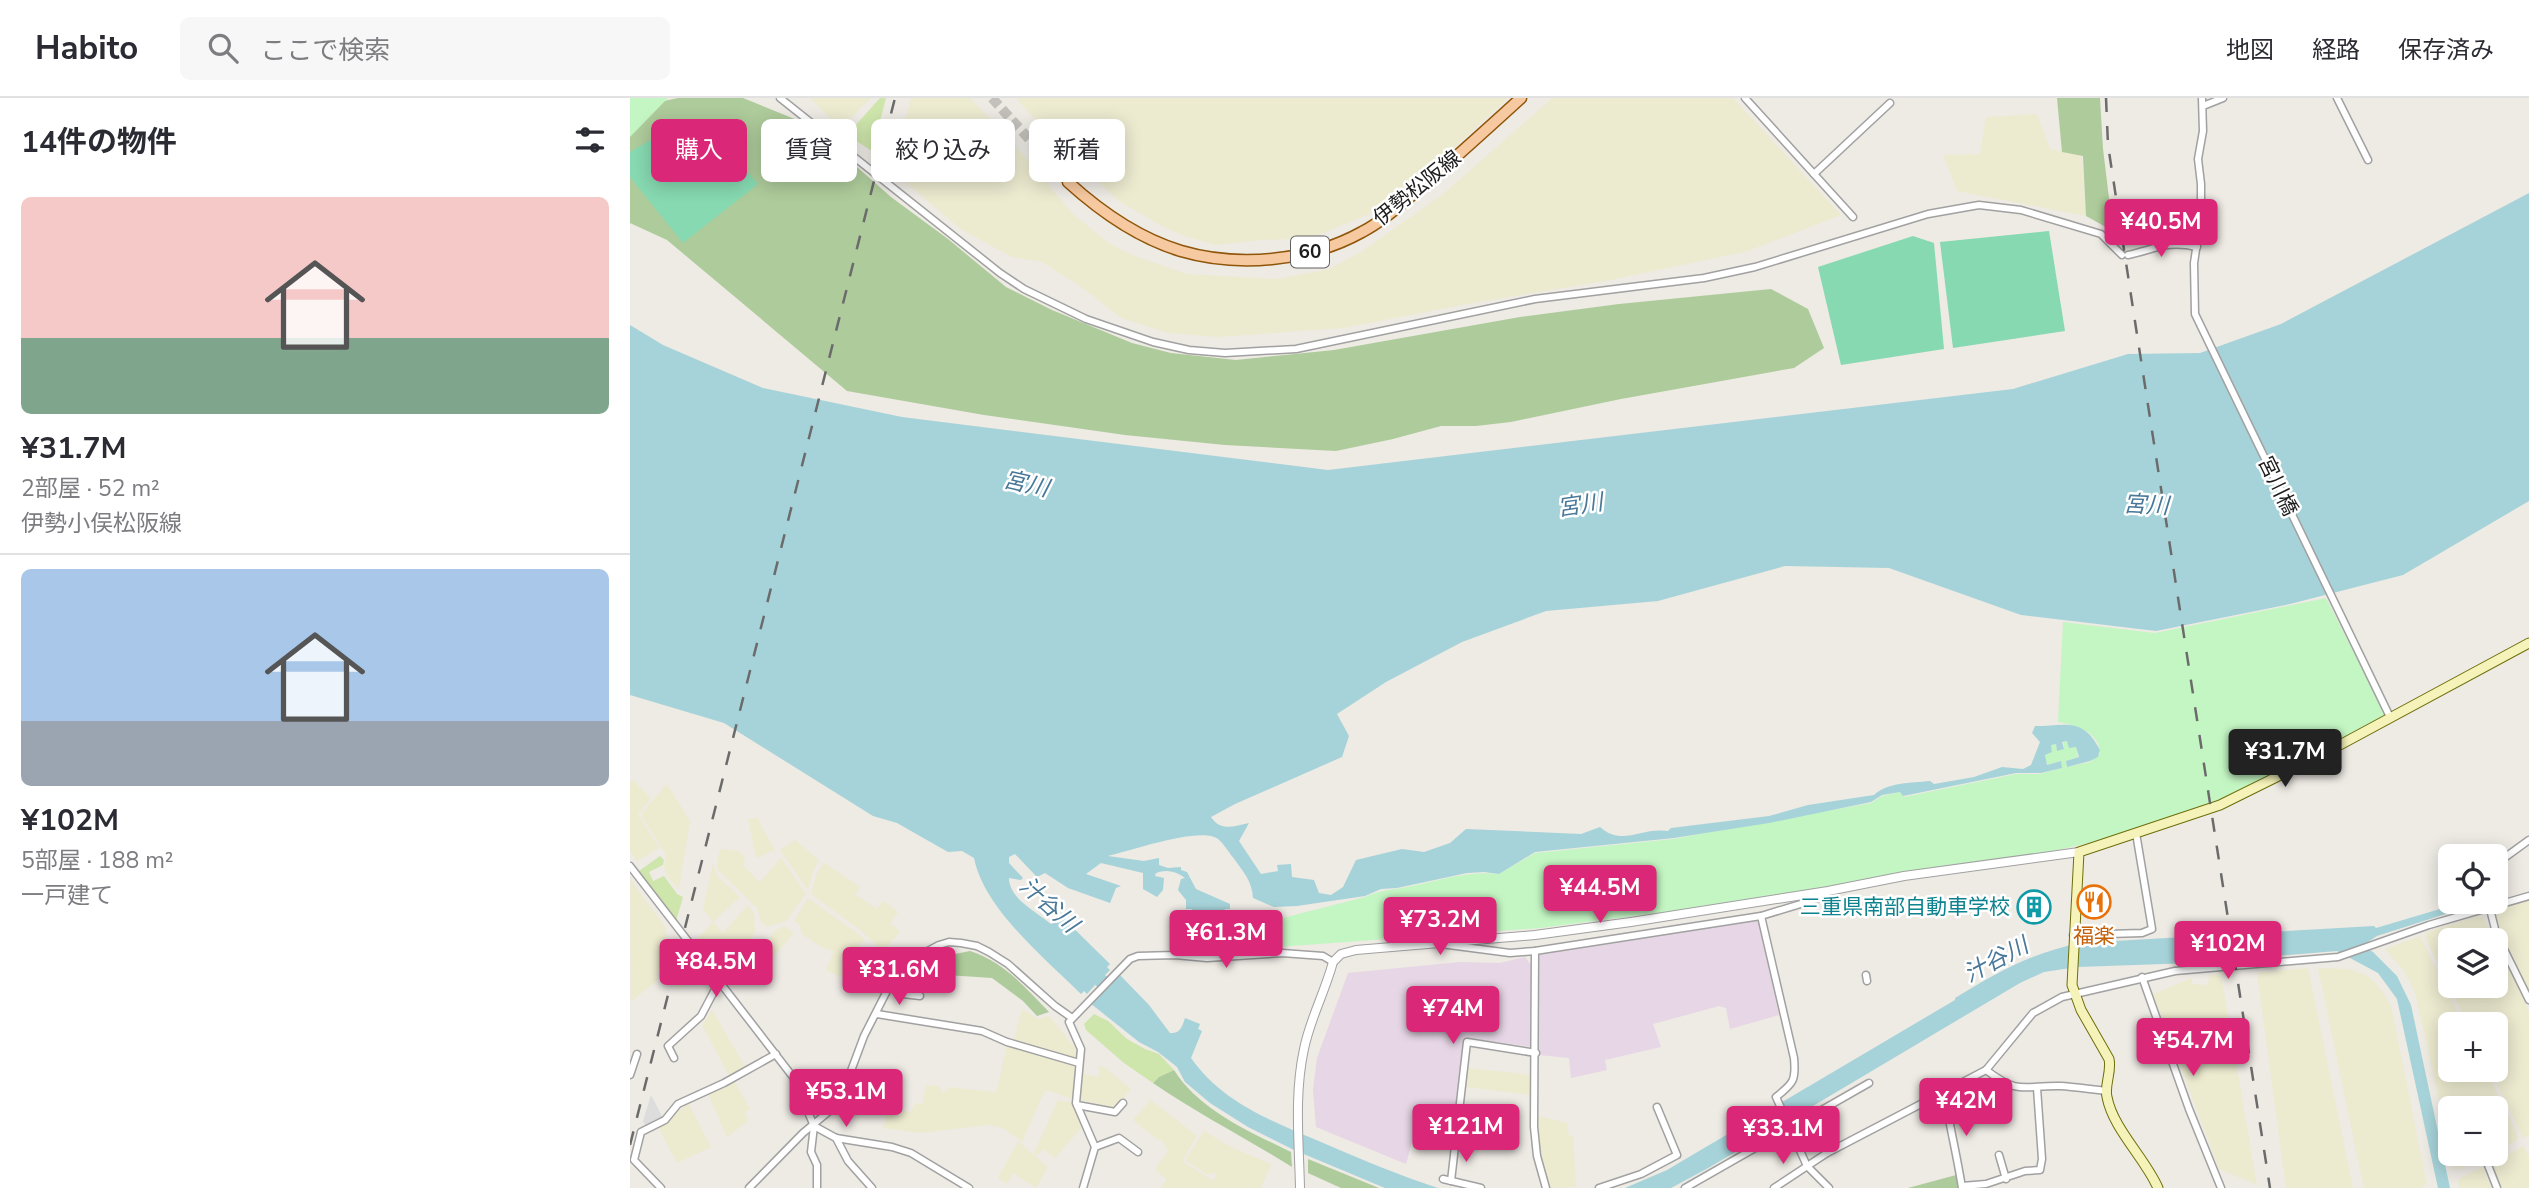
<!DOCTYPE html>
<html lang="ja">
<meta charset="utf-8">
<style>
:root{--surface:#fff;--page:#f7f7f7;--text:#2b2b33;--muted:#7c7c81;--line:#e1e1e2;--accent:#db2777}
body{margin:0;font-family:"Nunito Sans","Noto Sans JP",sans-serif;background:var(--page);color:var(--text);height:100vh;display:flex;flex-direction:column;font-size:26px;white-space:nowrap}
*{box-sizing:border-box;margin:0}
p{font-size:23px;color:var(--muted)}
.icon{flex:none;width:38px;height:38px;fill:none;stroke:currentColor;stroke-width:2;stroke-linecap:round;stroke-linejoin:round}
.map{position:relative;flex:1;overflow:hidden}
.panel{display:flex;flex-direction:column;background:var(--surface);width:630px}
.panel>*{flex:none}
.top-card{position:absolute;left:21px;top:21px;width:665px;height:63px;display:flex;gap:14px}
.buttons{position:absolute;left:1808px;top:746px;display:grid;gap:14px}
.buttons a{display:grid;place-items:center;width:70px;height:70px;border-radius:10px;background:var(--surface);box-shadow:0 4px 18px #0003;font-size:35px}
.price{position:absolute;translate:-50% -60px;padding:0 16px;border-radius:7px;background:var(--accent);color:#fff;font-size:23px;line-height:46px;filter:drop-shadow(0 2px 4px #0008)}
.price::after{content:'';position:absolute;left:50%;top:42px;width:21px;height:16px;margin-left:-10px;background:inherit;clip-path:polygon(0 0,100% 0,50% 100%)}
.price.current{background:#222;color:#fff}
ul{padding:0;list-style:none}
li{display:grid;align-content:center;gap:14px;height:371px;padding:0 21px}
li+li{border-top:2px solid var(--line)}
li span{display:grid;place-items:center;height:217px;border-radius:10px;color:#555}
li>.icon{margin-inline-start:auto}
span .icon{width:126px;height:126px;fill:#fffc;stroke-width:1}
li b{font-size:30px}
h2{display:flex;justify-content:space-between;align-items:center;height:84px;padding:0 21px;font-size:30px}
.tag{padding:0 24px;border-radius:10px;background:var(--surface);box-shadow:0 4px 18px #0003;font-size:24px;line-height:63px}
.tag.current{background:var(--accent);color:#fff}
header{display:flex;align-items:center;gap:42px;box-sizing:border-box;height:98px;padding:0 35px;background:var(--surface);border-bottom:2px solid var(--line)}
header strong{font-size:33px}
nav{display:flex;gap:38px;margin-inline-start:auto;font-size:24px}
.search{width:490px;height:63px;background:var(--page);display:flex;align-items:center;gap:18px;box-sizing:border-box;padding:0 24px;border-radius:10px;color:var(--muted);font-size:26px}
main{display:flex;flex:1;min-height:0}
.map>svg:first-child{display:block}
</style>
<header>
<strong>Habito</strong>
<div class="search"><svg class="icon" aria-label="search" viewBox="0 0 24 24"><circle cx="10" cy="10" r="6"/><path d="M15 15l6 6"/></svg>ここで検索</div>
<nav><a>地図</a><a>経路</a><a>保存済み</a></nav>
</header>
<main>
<section class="panel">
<h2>14件の物件<svg class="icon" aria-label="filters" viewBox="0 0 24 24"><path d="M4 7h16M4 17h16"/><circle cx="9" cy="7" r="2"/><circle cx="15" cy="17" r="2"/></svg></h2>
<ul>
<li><span style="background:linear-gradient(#f6c9c9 65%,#7fa58c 0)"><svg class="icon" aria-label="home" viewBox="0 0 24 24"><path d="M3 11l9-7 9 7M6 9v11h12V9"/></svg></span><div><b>¥31.7M</b><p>2部屋 · 52 m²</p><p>伊勢小俣松阪線</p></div></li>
<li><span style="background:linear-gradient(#a9c7e8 70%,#9aa5b1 0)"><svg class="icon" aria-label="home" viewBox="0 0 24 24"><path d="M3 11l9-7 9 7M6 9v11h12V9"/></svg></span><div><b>¥102M</b><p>5部屋 · 188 m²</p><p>一戸建て</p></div></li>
</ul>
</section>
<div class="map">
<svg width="1899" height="1090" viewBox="0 0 1899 1090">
<rect width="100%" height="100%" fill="#eeeae4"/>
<!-- industrial -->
<g fill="#e7d6e5">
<path d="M1128 821 1149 917 1100 931 1096 910 1089 908 1023 926 1031 949 975 962 977 972 941 980 939 960 909 957 907 857 958 846Z"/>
<path d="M895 859 901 867 903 949 838 940 835 946 824 1025 789 1018 776 1066 686 1029 683 992 687 960 718 875 830 864 870 865Z"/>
</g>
<!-- farmland -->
<g fill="#ecebd0">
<path d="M180 0H241L210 30Z"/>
<path d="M281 0H340L385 47 443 116 480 146 502 157 557 176 647 181 699 171 731 154 812 97 922 0H1103L1211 117 1118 153 981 182 837 206 714 230 588 239 538 235 491 220 450 188 412 164 382 159 332 132 262 73Z"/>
<path d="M386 0H878L799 73 739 116 682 140 632 142 586 147 554 138 534 129 490 104 433 52Z"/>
<path d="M1407 16 1420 51 1452 58 1456 118 1327 93 1313 57 1350 56 1356 19Z"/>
<path d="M3 682 21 700 8 716 29 750 7 763 0 753V684Z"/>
<path d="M37 686 60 723 49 791 39 781 34 769 36 757 12 719V715Z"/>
<path d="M127 720 145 752 126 760 118 721Z"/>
<path d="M165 742 189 762 183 774 178 792 150 752Z"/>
<path d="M91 751 109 753 115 760 113 767 130 784 151 760 176 796 156 823 137 829 131 824 127 810 88 772 87 762Z"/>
<path d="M83 765 87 778 110 799 83 824 93 835 118 807 124 815 125 833 114 859 92 880 64 844 83 824 73 811Z"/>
<path d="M194 765 230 789 225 796 246 811 254 803 268 814 260 825 270 833 254 853 229 831 181 796 186 777Z"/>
<path d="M0 781 36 830V847L26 884 1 903Z"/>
<path d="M178 800 235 841 219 861 233 870 228 888 196 872 204 853 193 850 172 836 170 827 164 823Z"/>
<path d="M1899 802V892L1869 831 1865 812Z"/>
<path d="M1849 818 1853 820 1864 842H1820V887H1866V844L1899 913V1037L1893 1040 1860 971H1866V926H1838L1795 839 1797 834Z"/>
<path d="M154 828 164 835 135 869 124 858 146 832Z"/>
<path d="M1790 838 1833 926H1820V971H1855L1888 1038 1886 1043 1866 1053V1010H1820V1050L1785 894 1774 873 1755 851Z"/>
<path d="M61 858 70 872 48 893 56 861Z"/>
<path d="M1678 870 1723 1090H1656L1627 875Z"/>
<path d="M1688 870 1719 871 1738 878 1750 890 1761 908 1797 1086 1790 1090H1734Z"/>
<path d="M1591 876 1627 1087 1589 1071 1523 896 1562 880V886L1578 887 1579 877Z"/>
<path d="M392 911 408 921 419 918 446 951V961L384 942Z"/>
<path d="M82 912 116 970 100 979 72 927Z"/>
<path d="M377 947 444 966 446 970 443 1001 415 992 392 1044 373 1030 358 1027 290 1035 253 1030 259 1009 281 1014 285 1005 292 1006 296 987 309 988 312 994 317 993 318 989 364 994 367 992Z"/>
<path d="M469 968 474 969 501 991 485 1010 450 1002V975L469 979Z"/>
<path d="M838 970 902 977 901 997 836 989Z"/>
<path d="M104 983 120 1011 115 1014 118 1023 97 1039 78 996Z"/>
<path d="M428 1002 444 1005 452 1029 425 1060 413 1051 408 1057 404 1055Z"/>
<path d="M521 1002 567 1038 552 1063 584 1083 586 1075 578 1077 555 1062 574 1033 601 1049 641 1066 631 1090H530L537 1082 525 1071 538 1053 532 1042H528L503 1022Z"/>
<path d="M58 1005 81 1049 47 1065 29 1030Z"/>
<path d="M908 1018 937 1025 939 1038H943L946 1089 920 1090 909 1053Z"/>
<path d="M388 1043 418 1069 406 1090 383 1075 377 1086 368 1080Z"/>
<path d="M1894 1048 1899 1059V1090H1871L1861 1065Z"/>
<path d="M1821 1055H1861L1829 1071H1825Z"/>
<path d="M1853 1069 1862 1090H1829L1828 1081Z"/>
</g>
<!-- grass -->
<g fill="#cee6ac">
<path d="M250 0H256L242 53 217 37Z"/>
<path d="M30 758 34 762 33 767 19 774 23 783 34 778 47 796 53 799 46 823 9 773Z"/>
<path d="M464 916 478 923 497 941 515 951 529 956 544 972 529 979 523 985 494 965 456 932 454 926Z"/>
</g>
<!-- forest -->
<g fill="#aecb9b">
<path d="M0 0 6 9 48 0H113L167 22 202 47 261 99 318 141 376 189 422 212 502 245 541 255 606 262 704 252 890 219 989 206 1141 191 1178 211 1194 250 1164 270 991 301 881 324 846 328H811L763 341 706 353 595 347 495 337 354 317 217 293 37 142 0 125Z"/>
<path d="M1427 0H1470L1473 51 1483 133 1456 118 1453 58 1432 54Z"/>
<path d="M340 853C374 864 395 889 419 914L407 918 393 903 362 880 301 876 294 867 320 857Z"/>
<path d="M544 972C569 1012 620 1034 661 1054L662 1069C616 1040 568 1016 523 985L529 979Z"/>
<path d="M678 1061 749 1090H711L678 1075Z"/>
<path d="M1326 1077 1328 1090H1278Z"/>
</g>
<!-- park -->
<g fill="#c4f6c3">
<path d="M0 0H38L0 39Z"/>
<path d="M1696 500 1758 621 1581 711 1506 735 1344 770 1198 793 910 830 606 852V832L735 799C750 792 762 792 777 789 808 783 838 772 869 776L905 755 1043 741 1241 705 1252 698 1270 694 1274 699 1386 676H1410L1432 670 1430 663 1417 667 1415 657 1422 654 1421 647 1426 646 1427 653 1434 651 1433 644 1438 643 1439 650 1446 649 1448 659 1436 663 1437 669 1460 664 1470 656C1471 635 1446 627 1428 624L1433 524 1525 535Z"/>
</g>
<!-- pitch -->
<g fill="#86d9b1">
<path d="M45 37H81L92 44 128 86 53 145 0 79V54L19 43Z"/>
<path d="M1419 133 1435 233 1323 250 1310 144Z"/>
<path d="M1283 138 1304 145 1314 251 1211 267 1188 169Z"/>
</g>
<!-- parking -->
<path fill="#ddd" d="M21 997 33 1020 16 1029 13 1023Z"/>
<!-- water -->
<g fill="#a6d3d9">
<path d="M1899 95V403L1773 477 1660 506 1526 533 1391 517 1259 470 1155 468 1028 503 916 513 832 544 756 584 707 616 719 638 712 659 605 706 581 719C591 734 604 728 619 725L609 743 631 776 648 773 647 767 661 766 662 779 684 782 689 795 701 797 713 789 726 762 772 751 794 754 820 745 836 731 951 736 970 729C992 749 1011 729 1038 733L1041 730 1139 718 1178 707 1244 697C1258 684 1281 685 1300 683L1304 686 1344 679 1372 669 1393 671 1401 667 1410 644 1402 635 1405 628C1435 628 1453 618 1470 652L1468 659 1460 663 1437 669 1436 663 1449 659 1446 649 1439 650 1437 643 1432 644 1434 651 1427 653 1426 646 1421 647 1422 654 1415 657 1417 667 1431 663 1432 670 1411 675H1386L1273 698 1270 694 1252 697 1241 704 1139 725 1044 740 905 754 869 776 854 774 837 775 767 790 751 791 735 798 667 808 644 809 623 800C622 783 614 775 605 762 600 756 594 746 588 741 571 728 500 753 478 758L514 763 529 760V767L538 770 551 769V772L557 774 566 791 600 806V811H595L594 819 600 820V823L580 822 579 834 577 822H559L557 820 562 819V811H556V802L548 792 551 781 555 780C546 773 536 771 526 775L525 778 534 780 533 792 527 799 513 791V775L471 765 456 776 491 788 486 790 480 805 438 790 415 775 407 779 385 756 379 759V765L393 780 391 782 379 780C379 801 407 814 421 826L427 820V814L480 866 477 869 480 872 471 881 468 878 463 884 465 887 457 896 454 893 451 896C415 860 354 811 344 760L332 753 318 754 267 725 243 718 94 625 0 597V227L33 247 133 290 272 319 698 372 1383 291 1498 256 1570 255 1651 226Z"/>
<path d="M1837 803H1856L1747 838 1733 847 1743 854 1767 878 1781 907 1820 1090H1808L1767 901 1748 875 1707 853 1563 865 1447 869 1414 874 1390 885 1080 1069 1041 1090H995L1037 1072 1325 902V900C1368 874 1399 856 1450 845L1744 828 1746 830Z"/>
<path d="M489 876 519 907 540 935C550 936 552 929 555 920L570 926 568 931 572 933 561 960C594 1007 647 1025 698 1047 735 1063 771 1078 808 1090H755L664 1052 618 1029 580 1005 555 984 547 969 528 954 509 944 460 905Z"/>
</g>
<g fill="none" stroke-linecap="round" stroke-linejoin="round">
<!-- river -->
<path stroke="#a6d3d9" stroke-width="14" d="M452 868 488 896"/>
<!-- primary-tunnel -->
<path stroke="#c4c1bc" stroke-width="10" stroke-dasharray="10 5" stroke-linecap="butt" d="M362 0 438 84"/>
<defs>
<g id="minor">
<path d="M150 0 370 175 394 191 456 221 523 244 559 252 595 255 666 251 905 201 1074 180 1125 169 1298 116 1349 107 1391 112 1471 136 1492 157"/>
<path d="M1115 0 1223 119"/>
<path d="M1572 0 1573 33 1568 61 1571 86V118L1564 165 1565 216 1760 619"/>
<path d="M1707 0 1738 62"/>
<path d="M1573 8 1593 0"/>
<path d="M1184 76 1260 5"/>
<path d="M1498 157C1526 151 1537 142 1567 149"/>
<path d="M1866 766 1899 742"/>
<path d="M0 768 163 979 184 1028 181 1054 187 1067V1090"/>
<path d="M1198 793 1187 801 1131 818 1164 960C1166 982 1164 985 1146 999L1177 1068 1199 1090"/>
<path d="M1858 803 1866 835 1899 902"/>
<path d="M1443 837 1512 835 1522 831 1506 735"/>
<path d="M811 846 880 855 905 853 1131 818"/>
<path d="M905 853 904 1029 907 1058 916 1090"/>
<path d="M1236 877 1237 883"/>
<path d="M1512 879 1559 1011 1591 1090"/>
<path d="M259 888 273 896 290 898"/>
<path d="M247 916 352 933 377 944 449 965"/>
<path d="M44 960 38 948 71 918 89 884"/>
<path d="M1356 972C1390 998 1394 987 1431 988 1446 989 1461 991 1476 993"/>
<path d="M0 977 7 956"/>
<path d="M1314 993C1319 1026 1327 1057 1332 1090"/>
<path d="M447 1007 485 1014 493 1005"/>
<path d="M184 1028 206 1040 218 1063 242 1090"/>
<path d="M206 1040 262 1049 281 1055 339 1090"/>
<path d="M465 1049 489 1040 508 1054"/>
<path d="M1369 1057 1376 1081"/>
<path d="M1856 1062 1867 1090"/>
<path d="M813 1081 851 1090"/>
<path d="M821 1083 837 944 906 955"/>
<path d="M1332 1088 1356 1086 1395 1073 1410 1072 1412 1061 1407 990"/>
<path d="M31 1090 4 1062 11 1034 35 1022 48 1006 94 985 146 956"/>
<path d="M119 1090 173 1035 209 1005 234 938 265 877 276 865 309 847 319 844 331 845 347 848 359 854 378 866 425 908 442 920"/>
<path d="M453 1090 465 1049 446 1005 451 951 439 924 500 861 508 858 545 857 577 860 652 855 693 858 703 864"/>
<path d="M969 1090 1011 1076 1047 1057 1027 1009"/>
<path d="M1055 1090 1239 985"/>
<path d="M1144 1090 1197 1055 1356 972 1403 915 1432 899 1545 873 1708 859 1799 827 1899 798"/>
</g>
<path id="tertiary" d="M670 1090C669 1043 664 997 674 951 680 921 695 894 703 864L711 856 726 852 905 837 1001 824 1198 793 1274 778 1449 754"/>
<path id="secondary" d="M1528 1090C1515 1060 1483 1031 1477 999 1474 987 1482 974 1479 961L1451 912 1442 887 1449 754 1590 707 1695 655 1899 545"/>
<path id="primary" d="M438 84C471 114 508 140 551 153 609 170 680 163 732 134 753 123 770 107 788 92 823 62 857 31 891 0"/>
</defs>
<!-- minor casing -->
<use href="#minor" stroke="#a1a1a1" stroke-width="9"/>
<!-- tertiary casing -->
<use href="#tertiary" stroke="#a1a1a1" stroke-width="10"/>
<!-- secondary casing -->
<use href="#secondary" stroke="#6d6e0b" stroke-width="11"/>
<!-- primary casing -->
<use href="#primary" stroke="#8f5508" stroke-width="13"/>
<!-- minor -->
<use href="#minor" stroke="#fff" stroke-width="6"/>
<!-- tertiary -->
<use href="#tertiary" stroke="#fff" stroke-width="8"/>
<!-- secondary -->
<use href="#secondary" stroke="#f6f3ba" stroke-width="9"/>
<!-- primary -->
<use href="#primary" stroke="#f6c9a0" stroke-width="10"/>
<!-- rail -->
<g stroke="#6b6b6b" stroke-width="2.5" stroke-dasharray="14 14" stroke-linecap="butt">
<path d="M1476 0 1478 47 1506 230 1640 1090"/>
<path d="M0 1047 265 0"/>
</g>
</g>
<!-- icons -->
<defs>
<symbol id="restaurant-ring" viewBox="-11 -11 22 22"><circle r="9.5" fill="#fff" stroke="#e8710a" stroke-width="1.5"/><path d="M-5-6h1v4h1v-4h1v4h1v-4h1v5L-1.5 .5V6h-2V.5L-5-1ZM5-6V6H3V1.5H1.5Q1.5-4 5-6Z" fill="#e8710a"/></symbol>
<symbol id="building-ring" viewBox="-11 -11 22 22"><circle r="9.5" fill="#fff" stroke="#0f9aa8" stroke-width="1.5"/><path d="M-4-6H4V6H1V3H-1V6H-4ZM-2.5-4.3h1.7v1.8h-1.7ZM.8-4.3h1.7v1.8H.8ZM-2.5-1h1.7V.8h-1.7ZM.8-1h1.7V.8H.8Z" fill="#0f9aa8"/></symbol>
</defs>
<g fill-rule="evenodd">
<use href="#restaurant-ring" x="1445" y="785" width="38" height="38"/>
<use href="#building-ring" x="1385" y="790" width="38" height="38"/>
</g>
<g text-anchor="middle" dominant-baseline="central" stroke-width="5" stroke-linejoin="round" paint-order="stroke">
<!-- shield labels -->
<rect fill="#fff" stroke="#616161" stroke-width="2" x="661" y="138.5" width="38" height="31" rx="5"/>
<g font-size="19" font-weight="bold" fill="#1d1d1d">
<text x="680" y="154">60</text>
</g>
<!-- street labels -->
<g font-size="21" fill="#1d1d1d" stroke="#fff">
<text transform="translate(787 90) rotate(-39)">伊勢松阪線</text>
<text transform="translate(1648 388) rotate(64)">宮川橋</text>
</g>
<!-- culture labels -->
<g font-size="21" fill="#0d838f" stroke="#fff" text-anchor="end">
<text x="1380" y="809">三重県南部自動車学校</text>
</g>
<!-- food labels -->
<g font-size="21" fill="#c56008" stroke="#fff">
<text x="1464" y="838">福楽</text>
</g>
<!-- water labels -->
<g font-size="23" font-style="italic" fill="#497899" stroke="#fff">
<text transform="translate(396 386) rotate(13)">宮川</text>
<text transform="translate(950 407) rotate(-8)">宮川</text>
<text transform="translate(1516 407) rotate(3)">宮川</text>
<text transform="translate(419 807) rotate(42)">汁谷川</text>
<text transform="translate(1366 862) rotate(-28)">汁谷川</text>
</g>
</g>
</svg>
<div class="buttons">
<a><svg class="icon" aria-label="locate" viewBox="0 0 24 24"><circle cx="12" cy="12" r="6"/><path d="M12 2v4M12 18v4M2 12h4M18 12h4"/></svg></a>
<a><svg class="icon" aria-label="layers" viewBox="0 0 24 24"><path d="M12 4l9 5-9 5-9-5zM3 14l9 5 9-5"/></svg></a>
<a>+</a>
<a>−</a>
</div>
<b class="price" style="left:1531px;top:161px">¥40.5M</b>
<b class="price current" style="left:1655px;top:691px">¥31.7M</b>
<b class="price" style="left:970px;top:827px">¥44.5M</b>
<b class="price" style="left:810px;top:859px">¥73.2M</b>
<b class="price" style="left:596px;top:872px">¥61.3M</b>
<b class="price" style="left:1598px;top:883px">¥102M</b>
<b class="price" style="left:86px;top:901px">¥84.5M</b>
<b class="price" style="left:269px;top:909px">¥31.6M</b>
<b class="price" style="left:823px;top:948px">¥74M</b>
<b class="price" style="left:1563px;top:980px">¥54.7M</b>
<b class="price" style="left:216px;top:1031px">¥53.1M</b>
<b class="price" style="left:1336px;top:1040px">¥42M</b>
<b class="price" style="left:836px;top:1066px">¥121M</b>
<b class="price" style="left:1153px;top:1068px">¥33.1M</b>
<div class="top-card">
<a class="tag current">購入</a>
<a class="tag">賃貸</a>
<a class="tag">絞り込み</a>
<a class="tag">新着</a>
</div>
</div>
</main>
